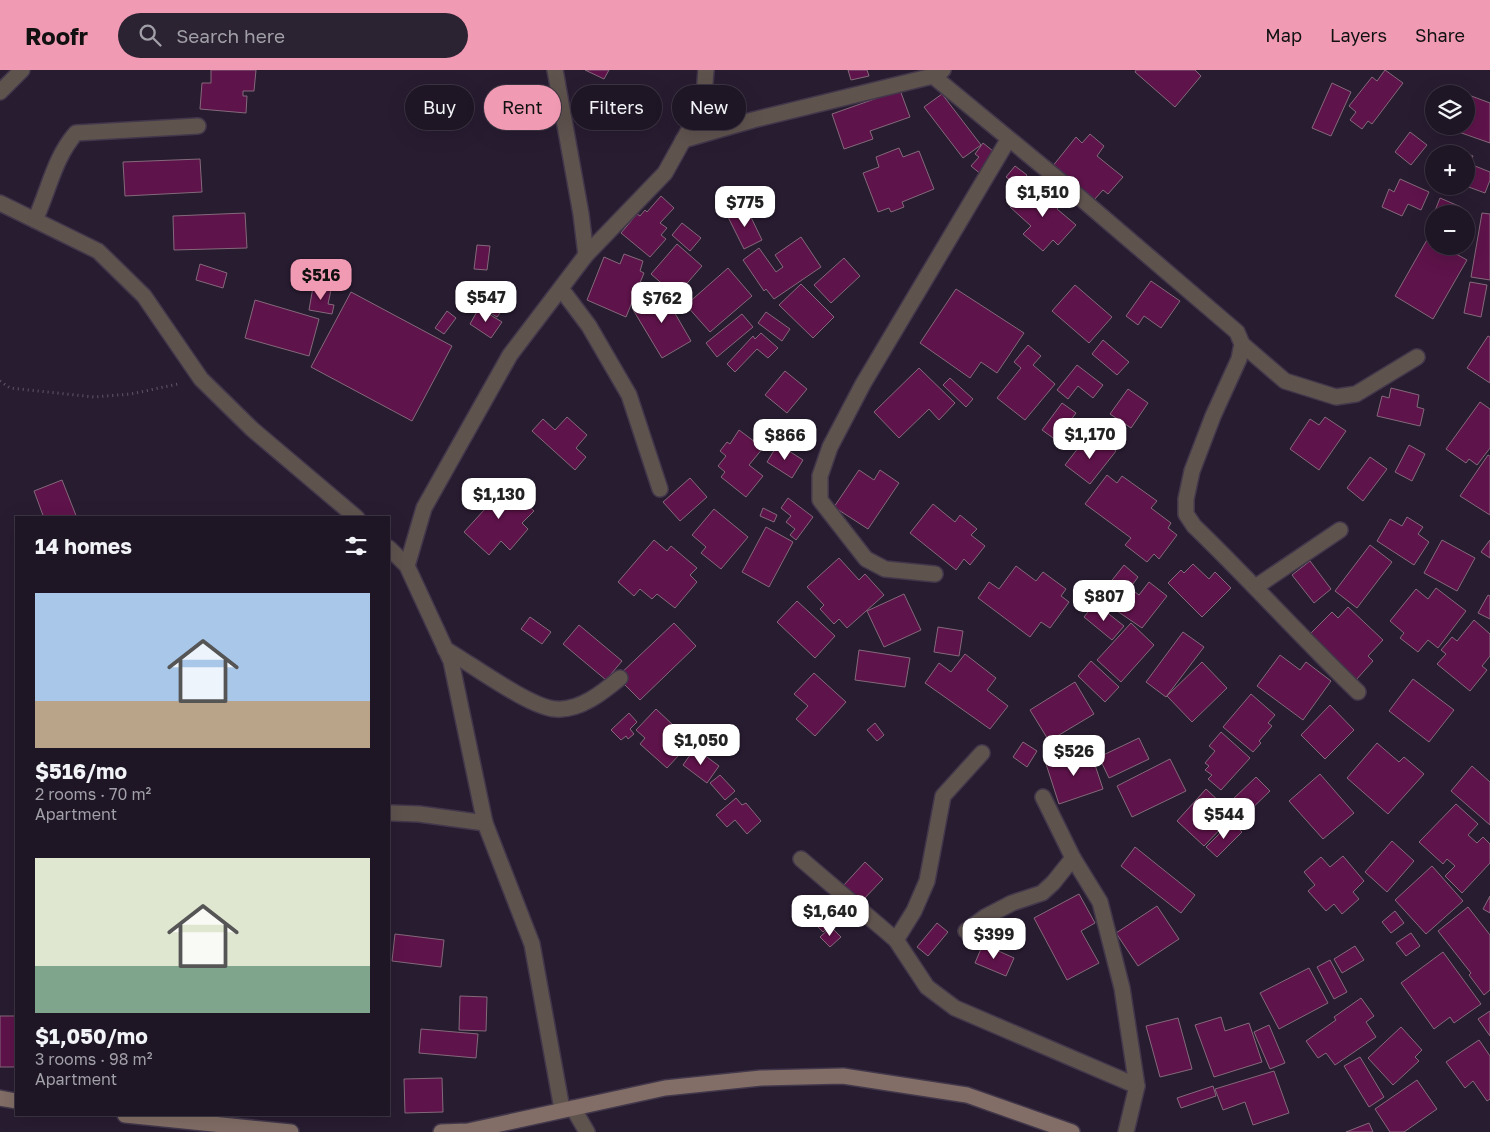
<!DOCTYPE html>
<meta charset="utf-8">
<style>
:root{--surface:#1e1525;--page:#2b2232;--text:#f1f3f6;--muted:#a19fa7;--line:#3c3442;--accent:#f09ab4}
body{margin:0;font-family:"Golos Text",sans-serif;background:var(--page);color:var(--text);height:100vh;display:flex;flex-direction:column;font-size:19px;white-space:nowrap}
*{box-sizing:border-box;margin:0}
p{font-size:16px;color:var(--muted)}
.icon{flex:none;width:28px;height:28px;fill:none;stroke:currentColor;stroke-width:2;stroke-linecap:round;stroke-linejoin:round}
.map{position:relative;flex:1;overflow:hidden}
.sheet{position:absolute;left:15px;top:446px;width:375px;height:600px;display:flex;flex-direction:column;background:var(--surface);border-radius:0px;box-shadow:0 5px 20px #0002,0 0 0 1px var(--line)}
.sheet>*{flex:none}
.guide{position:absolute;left:405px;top:15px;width:475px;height:45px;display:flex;gap:10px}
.buttons{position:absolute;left:1425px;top:15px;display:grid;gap:10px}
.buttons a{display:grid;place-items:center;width:50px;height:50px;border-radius:50%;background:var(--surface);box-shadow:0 5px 20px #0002,0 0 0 1px var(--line);font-size:25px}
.price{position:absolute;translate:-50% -42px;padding:0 11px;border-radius:10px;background:#fff;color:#222;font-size:16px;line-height:32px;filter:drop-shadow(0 1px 2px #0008)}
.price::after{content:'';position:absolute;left:50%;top:30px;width:15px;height:11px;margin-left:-8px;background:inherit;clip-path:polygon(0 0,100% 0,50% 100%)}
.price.selected{background:var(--accent);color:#111}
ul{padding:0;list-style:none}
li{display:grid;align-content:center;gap:10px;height:265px;padding:0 20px}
li span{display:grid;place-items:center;height:155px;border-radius:0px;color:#555}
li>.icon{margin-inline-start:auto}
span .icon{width:90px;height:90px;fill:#fffc;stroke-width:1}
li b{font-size:21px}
h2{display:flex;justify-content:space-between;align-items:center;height:60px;padding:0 20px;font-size:21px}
.tag{padding:0 18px;border-radius:22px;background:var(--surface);box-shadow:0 5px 20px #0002,0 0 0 1px var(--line);font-size:18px;line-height:45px}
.tag.selected{background:var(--accent);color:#111}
header{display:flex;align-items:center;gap:30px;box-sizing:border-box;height:70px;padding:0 25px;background:var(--accent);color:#111}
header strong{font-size:24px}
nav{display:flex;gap:28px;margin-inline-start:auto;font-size:18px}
.search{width:350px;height:45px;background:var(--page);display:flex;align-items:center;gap:12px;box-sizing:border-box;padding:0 18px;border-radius:28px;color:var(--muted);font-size:19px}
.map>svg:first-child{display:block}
</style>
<header>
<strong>Roofr</strong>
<div class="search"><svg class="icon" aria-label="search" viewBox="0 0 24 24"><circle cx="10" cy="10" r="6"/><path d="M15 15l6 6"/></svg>Search here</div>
<nav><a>Map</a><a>Layers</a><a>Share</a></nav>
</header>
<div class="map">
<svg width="1490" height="1062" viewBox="0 0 1490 1062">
<rect width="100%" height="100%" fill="#281c31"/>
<!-- building -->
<g fill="#5e134a" stroke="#84697a">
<path d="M211 0H256L254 21H243V26H247L246 43 200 39 202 13H211Z"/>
<path d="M585 0H609L604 9Z"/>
<path d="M848 0H867L869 6 851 10Z"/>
<path d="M1136 0H1195L1201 6 1175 37 1135 2Z"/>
<path d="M1385 0 1403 13 1372 54 1368 51 1362 59 1350 50 1356 42 1349 36 1372 7 1377 11Z"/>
<path d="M1332 13 1351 22 1331 66 1312 58Z"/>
<path d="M900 20 910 47 870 61 873 69 844 79 832 44Z"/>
<path d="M942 24 981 75 963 88 924 37Z"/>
<path d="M1466 24 1490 33V73L1453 60 1454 56H1466Z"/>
<path d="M1410 62 1427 75 1411 95 1395 82Z"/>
<path d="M1090 64 1104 76 1097 86 1123 107 1108 124 1103 120 1093 131 1052 97 1076 67 1082 73Z"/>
<path d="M983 73 998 85 982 105 971 96 979 87 975 84Z"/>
<path d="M1447 76 1473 86 1470 94 1490 102V110L1485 123 1466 116V84H1444Z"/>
<path d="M899 78 903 87 919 81 934 119 902 132 904 137 891 142 889 138 878 142 863 103 879 97 876 87Z"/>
<path d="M200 89 202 122 125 126 123 92Z"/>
<path d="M1015 96 1027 105 1018 116 1006 107Z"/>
<path d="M1400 109 1429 122 1421 140 1408 134 1402 146 1382 137 1389 119 1394 122Z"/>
<path d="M1028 117 1038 127 1044 120 1061 135 1057 139 1076 155 1058 175 1053 170 1043 181 1023 164 1031 156 1010 137Z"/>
<path d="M661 126 674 138 660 153 667 158 661 165 666 169 650 187 621 163 637 144 640 146 645 140 647 142Z"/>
<path d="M1440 128 1461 137 1458 144H1434V152L1431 151Z"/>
<path d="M746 137 762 170 744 179 728 147Z"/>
<path d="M245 143 247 178 174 180 173 146Z"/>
<path d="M1482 143 1490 144V210L1471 207Z"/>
<path d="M682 153 701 168 690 181 672 165Z"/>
<path d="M801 167 821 197 774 229 766 219 764 221 743 190 759 178 776 202 783 197 775 185Z"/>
<path d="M1428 168 1434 172V176H1442L1467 190 1433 249 1395 226Z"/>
<path d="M677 174 702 196 676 226 651 204Z"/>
<path d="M477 175 490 176 487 200 474 199Z"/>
<path d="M624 184 643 191 640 201 644 203 626 247 587 230 604 187 620 194Z"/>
<path d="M844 188 860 206 831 233 814 215Z"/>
<path d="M200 194 227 203 223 218 196 210Z"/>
<path d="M728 198 752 226 710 262 686 235Z"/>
<path d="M1151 211 1180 231 1161 258 1144 246 1138 255 1126 246Z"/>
<path d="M1470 212 1487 215 1481 247 1464 243Z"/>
<path d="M801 214 834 247 813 268 779 235Z"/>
<path d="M1075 215 1112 247 1089 273 1052 241Z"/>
<path d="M313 217 331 220 328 234 334 235 332 244 309 240Z"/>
<path d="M503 217 514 225 497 247 486 240Z"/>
<path d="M956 219 1024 263 997 303 981 292 970 308 920 273Z"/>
<path d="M662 221 691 271 662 288 632 238Z"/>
<path d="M351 222 452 276 412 351 311 297Z"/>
<path d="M255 230 319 249 309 286 245 268Z"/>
<path d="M479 238 502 252 491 268 470 254Z"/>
<path d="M447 241 456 248 444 264 435 258Z"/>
<path d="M766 242 790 259 782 271 758 253Z"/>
<path d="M742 244 753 257 717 287 706 273Z"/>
<path d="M761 263 778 278 768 288 757 279 735 302 727 294 753 266 755 269Z"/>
<path d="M1488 266 1490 267V313L1467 298Z"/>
<path d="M1103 270 1129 292 1117 305 1092 284Z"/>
<path d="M1028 275 1041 286 1033 295 1055 314 1025 350 997 328 1021 298 1014 292Z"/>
<path d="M1077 295 1103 315 1093 328 1078 316 1068 329 1057 320Z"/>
<path d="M919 298 955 333 939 350 929 339 899 368 874 342Z"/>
<path d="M785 301 807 319 787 343 765 325Z"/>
<path d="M950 308 973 329 966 337 943 315Z"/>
<path d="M1391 318 1419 325 1417 337 1424 339 1420 356 1377 346 1382 326 1389 328Z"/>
<path d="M1128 319 1148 333 1131 358 1110 344Z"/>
<path d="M1480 332 1490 339V378L1477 395 1469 389 1466 393 1446 379Z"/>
<path d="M1062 333 1076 343 1056 370 1042 360Z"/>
<path d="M567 347 587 365 576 378 586 387 575 400 532 361 543 349 555 360Z"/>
<path d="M1325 347 1346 361 1319 400 1290 379 1310 349 1319 355Z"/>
<path d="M739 360 763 378 749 395 763 406 746 427 721 407 725 402 718 396 726 386 720 381 727 372 730 374Z"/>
<path d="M1086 368 1097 377 1102 370 1116 381 1090 414 1065 395Z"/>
<path d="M778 374 803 390 792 408 767 392Z"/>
<path d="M1409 375 1425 384 1412 411 1395 402Z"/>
<path d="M1488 385 1490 386V445L1460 426Z"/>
<path d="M1370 387 1387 399 1363 431 1347 418Z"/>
<path d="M859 400 874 410 880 400 899 413 868 459 834 437Z"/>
<path d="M1107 405 1117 413 1122 406 1157 431 1151 438 1171 453 1168 458 1177 465 1159 489 1154 484 1147 492 1125 475 1131 468 1085 434Z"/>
<path d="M690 408 707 427 680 451 663 432Z"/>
<path d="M62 410 77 448H44L34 421Z"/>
<path d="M495 412 508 424 511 420 534 441 522 453 528 459 510 480 501 471 489 485 464 462 485 439 477 432Z"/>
<path d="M788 428 813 447 796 470 790 465 795 459 786 452 791 446 781 438Z"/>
<path d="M933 434 955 452 960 445 977 459 971 465 985 476 970 495 964 489 956 500 910 463Z"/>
<path d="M763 438 777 445 774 452 760 446Z"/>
<path d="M714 439 748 467 721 499 701 483 706 477 692 465Z"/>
<path d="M1407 447 1423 457 1418 464 1429 472 1414 495 1377 471 1390 449 1402 456Z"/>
<path d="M766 457 793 472 769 517 742 502Z"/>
<path d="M654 470 667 481 671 476 697 498 690 505 697 512 675 538 657 524 652 529 640 519 634 526 618 512Z"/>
<path d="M1442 470 1475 488 1457 521 1424 503Z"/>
<path d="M1490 470V488L1481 482Z"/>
<path d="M1370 475 1392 492 1357 538 1335 521Z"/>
<path d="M839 488 859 510 865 504 884 525 847 558 839 549 834 554 820 539 824 535 807 517Z"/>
<path d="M1310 491 1331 519 1314 533 1292 505Z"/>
<path d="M1193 494 1209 509 1215 502 1231 518 1202 547 1168 513 1181 500 1184 503Z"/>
<path d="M1124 495 1138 507 1130 518 1139 525 1149 512 1167 526 1142 558 1098 528Z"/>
<path d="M1016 496 1036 511 1043 502 1066 519 1061 526 1069 532 1050 558 1041 552 1030 567 978 528 989 512 999 519Z"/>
<path d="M1436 518 1466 541 1438 578 1428 570 1418 582 1400 568 1404 563 1390 551 1416 519 1428 529Z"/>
<path d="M904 524 921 560 884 577 867 541Z"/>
<path d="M1488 525 1490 526V549L1478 543Z"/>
<path d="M797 531 835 566 815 588 777 552Z"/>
<path d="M1095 533 1124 556 1112 570 1084 547Z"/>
<path d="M1348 537 1383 570 1368 586 1373 591 1355 611 1308 566 1332 542 1338 548Z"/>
<path d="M530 547 551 562 542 574 521 559Z"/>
<path d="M1474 550 1490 564V586L1482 596 1487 600 1470 621 1437 594 1446 584 1441 580 1452 567 1457 571Z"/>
<path d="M674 553 696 576 640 630 617 607Z"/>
<path d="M1131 553 1154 575 1121 612 1097 590Z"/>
<path d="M579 555 622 591 606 610 563 574Z"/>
<path d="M938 557 963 561 959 586 934 582Z"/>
<path d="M1183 562 1204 577 1166 627 1146 612Z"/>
<path d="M859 580 910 588 905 617 855 610Z"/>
<path d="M965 584 996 608 987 620 1008 636 990 659 925 613 939 593 951 602Z"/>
<path d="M1280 585 1300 600 1306 592 1331 611 1303 650 1257 616Z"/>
<path d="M1091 591 1119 617 1105 632 1078 606Z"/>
<path d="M1202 592 1227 618 1192 652 1167 626Z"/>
<path d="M814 603 846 632 815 666 796 649 808 636 794 624Z"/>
<path d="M1413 609 1454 640 1429 672 1389 641Z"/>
<path d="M1075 612 1094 644 1049 671 1030 640Z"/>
<path d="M1251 624 1275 645 1268 653 1272 656 1259 671 1261 673 1253 682 1223 657Z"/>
<path d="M1330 635 1354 660 1325 689 1301 665Z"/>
<path d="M656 639 691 672 667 698 640 674 645 668 636 660Z"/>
<path d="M629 643 637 652 630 659 634 664 628 669 626 666 621 670 611 660Z"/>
<path d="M875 653 884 665 877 671 867 660Z"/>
<path d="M1221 662 1250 688 1221 720 1208 709 1212 705 1205 700 1209 696 1205 693 1215 681 1209 676Z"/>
<path d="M1139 668 1149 689 1109 708 1099 687Z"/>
<path d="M1023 672 1037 681 1027 697 1013 687Z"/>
<path d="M1377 673 1399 692 1404 687 1424 704 1388 744 1347 708Z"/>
<path d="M695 678 719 696 707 713 683 695Z"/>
<path d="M1090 680 1103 719 1059 734 1046 694Z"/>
<path d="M1170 689 1186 721 1132 747 1117 716Z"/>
<path d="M1472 696 1490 712V755L1451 721Z"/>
<path d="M1320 704 1354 743 1323 769 1289 731Z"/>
<path d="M720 705 735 721 725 730 710 713Z"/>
<path d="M1256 707 1270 721 1244 746 1231 731Z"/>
<path d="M1206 719 1222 734 1216 740 1228 751 1204 776 1177 751Z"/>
<path d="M736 728 742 735 746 733 761 751 747 764 735 750 727 757 716 745Z"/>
<path d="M1456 734 1478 754 1468 765 1477 773 1483 767 1490 774V793L1462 823 1445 806 1455 796 1447 789 1443 794 1419 772Z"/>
<path d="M1231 752 1242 762 1217 787 1206 777Z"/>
<path d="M1392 771 1414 791 1387 822 1365 802Z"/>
<path d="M1135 777 1195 825 1181 843 1121 796Z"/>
<path d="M1343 786 1364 811 1353 822 1359 829 1342 844 1334 834 1326 841 1308 821 1315 815 1304 802 1321 787 1330 797Z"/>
<path d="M865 792 883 809 861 832 843 816Z"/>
<path d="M1432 796 1463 831 1426 864 1395 830Z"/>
<path d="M1079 824 1095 853 1081 861 1099 893 1067 910 1034 848Z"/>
<path d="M829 826 844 840 823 862 808 847Z"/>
<path d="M1490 826V843L1483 839Z"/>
<path d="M1157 836 1179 869 1138 896 1116 863Z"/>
<path d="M1468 837 1490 865V920L1484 925 1469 905 1471 903 1438 861Z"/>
<path d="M1395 841 1404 853 1391 863 1382 852Z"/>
<path d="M937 853 948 862 928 886 917 877Z"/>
<path d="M831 857 841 867 830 877 820 867Z"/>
<path d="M1411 863 1420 876 1406 886 1396 873Z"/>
<path d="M395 864 444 870 441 897 392 891Z"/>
<path d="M983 874 1014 888 1006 906 975 893Z"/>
<path d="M1355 876 1364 890 1342 903 1334 889Z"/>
<path d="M1443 882 1481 934 1454 953 1450 947 1434 959 1401 913Z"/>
<path d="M1330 890 1347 922 1334 929 1317 897Z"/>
<path d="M1309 898 1328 933 1279 959 1260 923Z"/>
<path d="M460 926 487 927 486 961 459 960Z"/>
<path d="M1361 928 1374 946 1366 952 1376 967 1335 995 1326 983 1318 988 1306 971 1336 950 1334 947Z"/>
<path d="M1490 941V966L1478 949Z"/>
<rect x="0" y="946" width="16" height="51"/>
<path d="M1221 947 1225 961 1249 953 1262 992 1214 1007 1195 955Z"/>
<path d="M1178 948 1192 999 1160 1007 1146 956Z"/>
<path d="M1269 955 1285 993 1270 999 1254 962Z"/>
<path d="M1401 957 1422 980 1415 987 1419 991 1393 1015 1368 988Z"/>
<path d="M421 959 478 964 476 988 419 983Z"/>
<path d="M1479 970 1490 986V1029L1487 1031 1473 1011 1465 1018 1446 992Z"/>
<path d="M1360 987 1384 1027 1369 1037 1344 996Z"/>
<path d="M1274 1001 1289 1043 1253 1055 1245 1032 1223 1040 1215 1019Z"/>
<path d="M442 1008 443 1042 405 1043 404 1009Z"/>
<path d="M1417 1010 1437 1039 1404 1062H1390L1375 1039Z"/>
<path d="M1213 1016 1216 1026 1181 1038 1177 1028Z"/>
<path d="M1369 1053 1373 1062H1346Z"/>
</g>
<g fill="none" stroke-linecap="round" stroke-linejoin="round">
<defs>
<g id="street">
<path d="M555 0 581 144 586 185"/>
<path d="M933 6 1070 119 1237 262 1242 274 1239 289 1213 346 1192 401 1186 429V444L1194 456C1250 510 1302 568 1358 622"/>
<path d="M0 22 22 0"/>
<path d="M683 70 753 50 933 6 943 0"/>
<path d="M0 133 98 181 144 226 201 309 252 359 357 448"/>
<path d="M35 150C49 120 54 88 76 63L198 56"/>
<path d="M562 220 589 256 629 325 660 419"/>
<path d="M1242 274 1285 311 1336 327 1356 324 1417 287"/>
<path d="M389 478 407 496 451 591 485 753 532 874 562 1039"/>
<path d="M407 496 424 438 510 285 586 185 665 103 690 58 704 25 706 0"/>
<path d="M935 504 885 499 866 489 820 430V406L830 377 863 314 1008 70"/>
<path d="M1257 516 1340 460"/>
<path d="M445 579C470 593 530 638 556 639 580 641 603 622 620 608"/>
<path d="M1043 727 1073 788 1100 832 1122 918 1137 1016 1126 1062"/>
<path d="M392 743 419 744 485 753"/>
<path d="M801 789 896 870 927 917 955 938 1137 1016"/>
<path d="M966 861 985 847 1012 833 1042 823 1053 813 1073 788"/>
<path d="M896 870 914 841 927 811 943 726 982 683"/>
<path d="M573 1038 587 1062"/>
</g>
<g id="secondary">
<path d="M0 1028 16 1031"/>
<path d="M125 1045 291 1062"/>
<path d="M441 1062 468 1061 665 1018 761 1008 843 1006 967 1025 1072 1062"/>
</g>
</defs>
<!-- street casing -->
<use href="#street" stroke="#42374b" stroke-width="18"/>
<!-- secondary casing -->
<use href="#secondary" stroke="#42374b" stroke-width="18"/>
<!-- path -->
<path stroke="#62576a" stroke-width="3" stroke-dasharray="1 4" stroke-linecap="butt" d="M0 311 10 318 94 327 131 324 178 314"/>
<!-- street -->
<use href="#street" stroke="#5f534e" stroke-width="15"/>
<!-- secondary -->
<use href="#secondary" stroke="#826e66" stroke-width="15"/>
</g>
</svg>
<div class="buttons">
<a><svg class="icon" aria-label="layers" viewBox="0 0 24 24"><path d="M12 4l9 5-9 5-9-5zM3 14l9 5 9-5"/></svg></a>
<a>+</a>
<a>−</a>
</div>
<b class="price" style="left:1043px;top:148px">$1,510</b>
<b class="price" style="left:745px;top:158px">$775</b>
<b class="price selected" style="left:321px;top:231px">$516</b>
<b class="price" style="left:486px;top:253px">$547</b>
<b class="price" style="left:662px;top:254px">$762</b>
<b class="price" style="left:1090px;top:390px">$1,170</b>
<b class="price" style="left:785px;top:391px">$866</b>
<b class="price" style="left:499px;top:450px">$1,130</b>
<b class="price" style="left:1104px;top:552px">$807</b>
<b class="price" style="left:701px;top:696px">$1,050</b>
<b class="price" style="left:1074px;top:707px">$526</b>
<b class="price" style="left:1224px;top:770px">$544</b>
<b class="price" style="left:830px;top:867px">$1,640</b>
<b class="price" style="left:994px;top:890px">$399</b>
<div class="guide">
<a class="tag">Buy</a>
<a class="tag selected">Rent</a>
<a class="tag">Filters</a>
<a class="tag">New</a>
</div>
<section class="sheet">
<h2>14 homes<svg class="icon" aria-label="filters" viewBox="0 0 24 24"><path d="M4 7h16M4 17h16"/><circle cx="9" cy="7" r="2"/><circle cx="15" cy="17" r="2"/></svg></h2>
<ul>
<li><span style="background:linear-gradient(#a9c7e8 70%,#b9a48a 0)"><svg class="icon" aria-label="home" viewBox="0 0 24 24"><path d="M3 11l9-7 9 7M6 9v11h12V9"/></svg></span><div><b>$516/mo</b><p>2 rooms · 70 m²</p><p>Apartment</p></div></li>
<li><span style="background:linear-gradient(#dfe7d0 70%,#7fa58c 0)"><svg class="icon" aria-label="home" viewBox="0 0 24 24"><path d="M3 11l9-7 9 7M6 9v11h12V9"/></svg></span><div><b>$1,050/mo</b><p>3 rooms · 98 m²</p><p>Apartment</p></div></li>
</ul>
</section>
</div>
